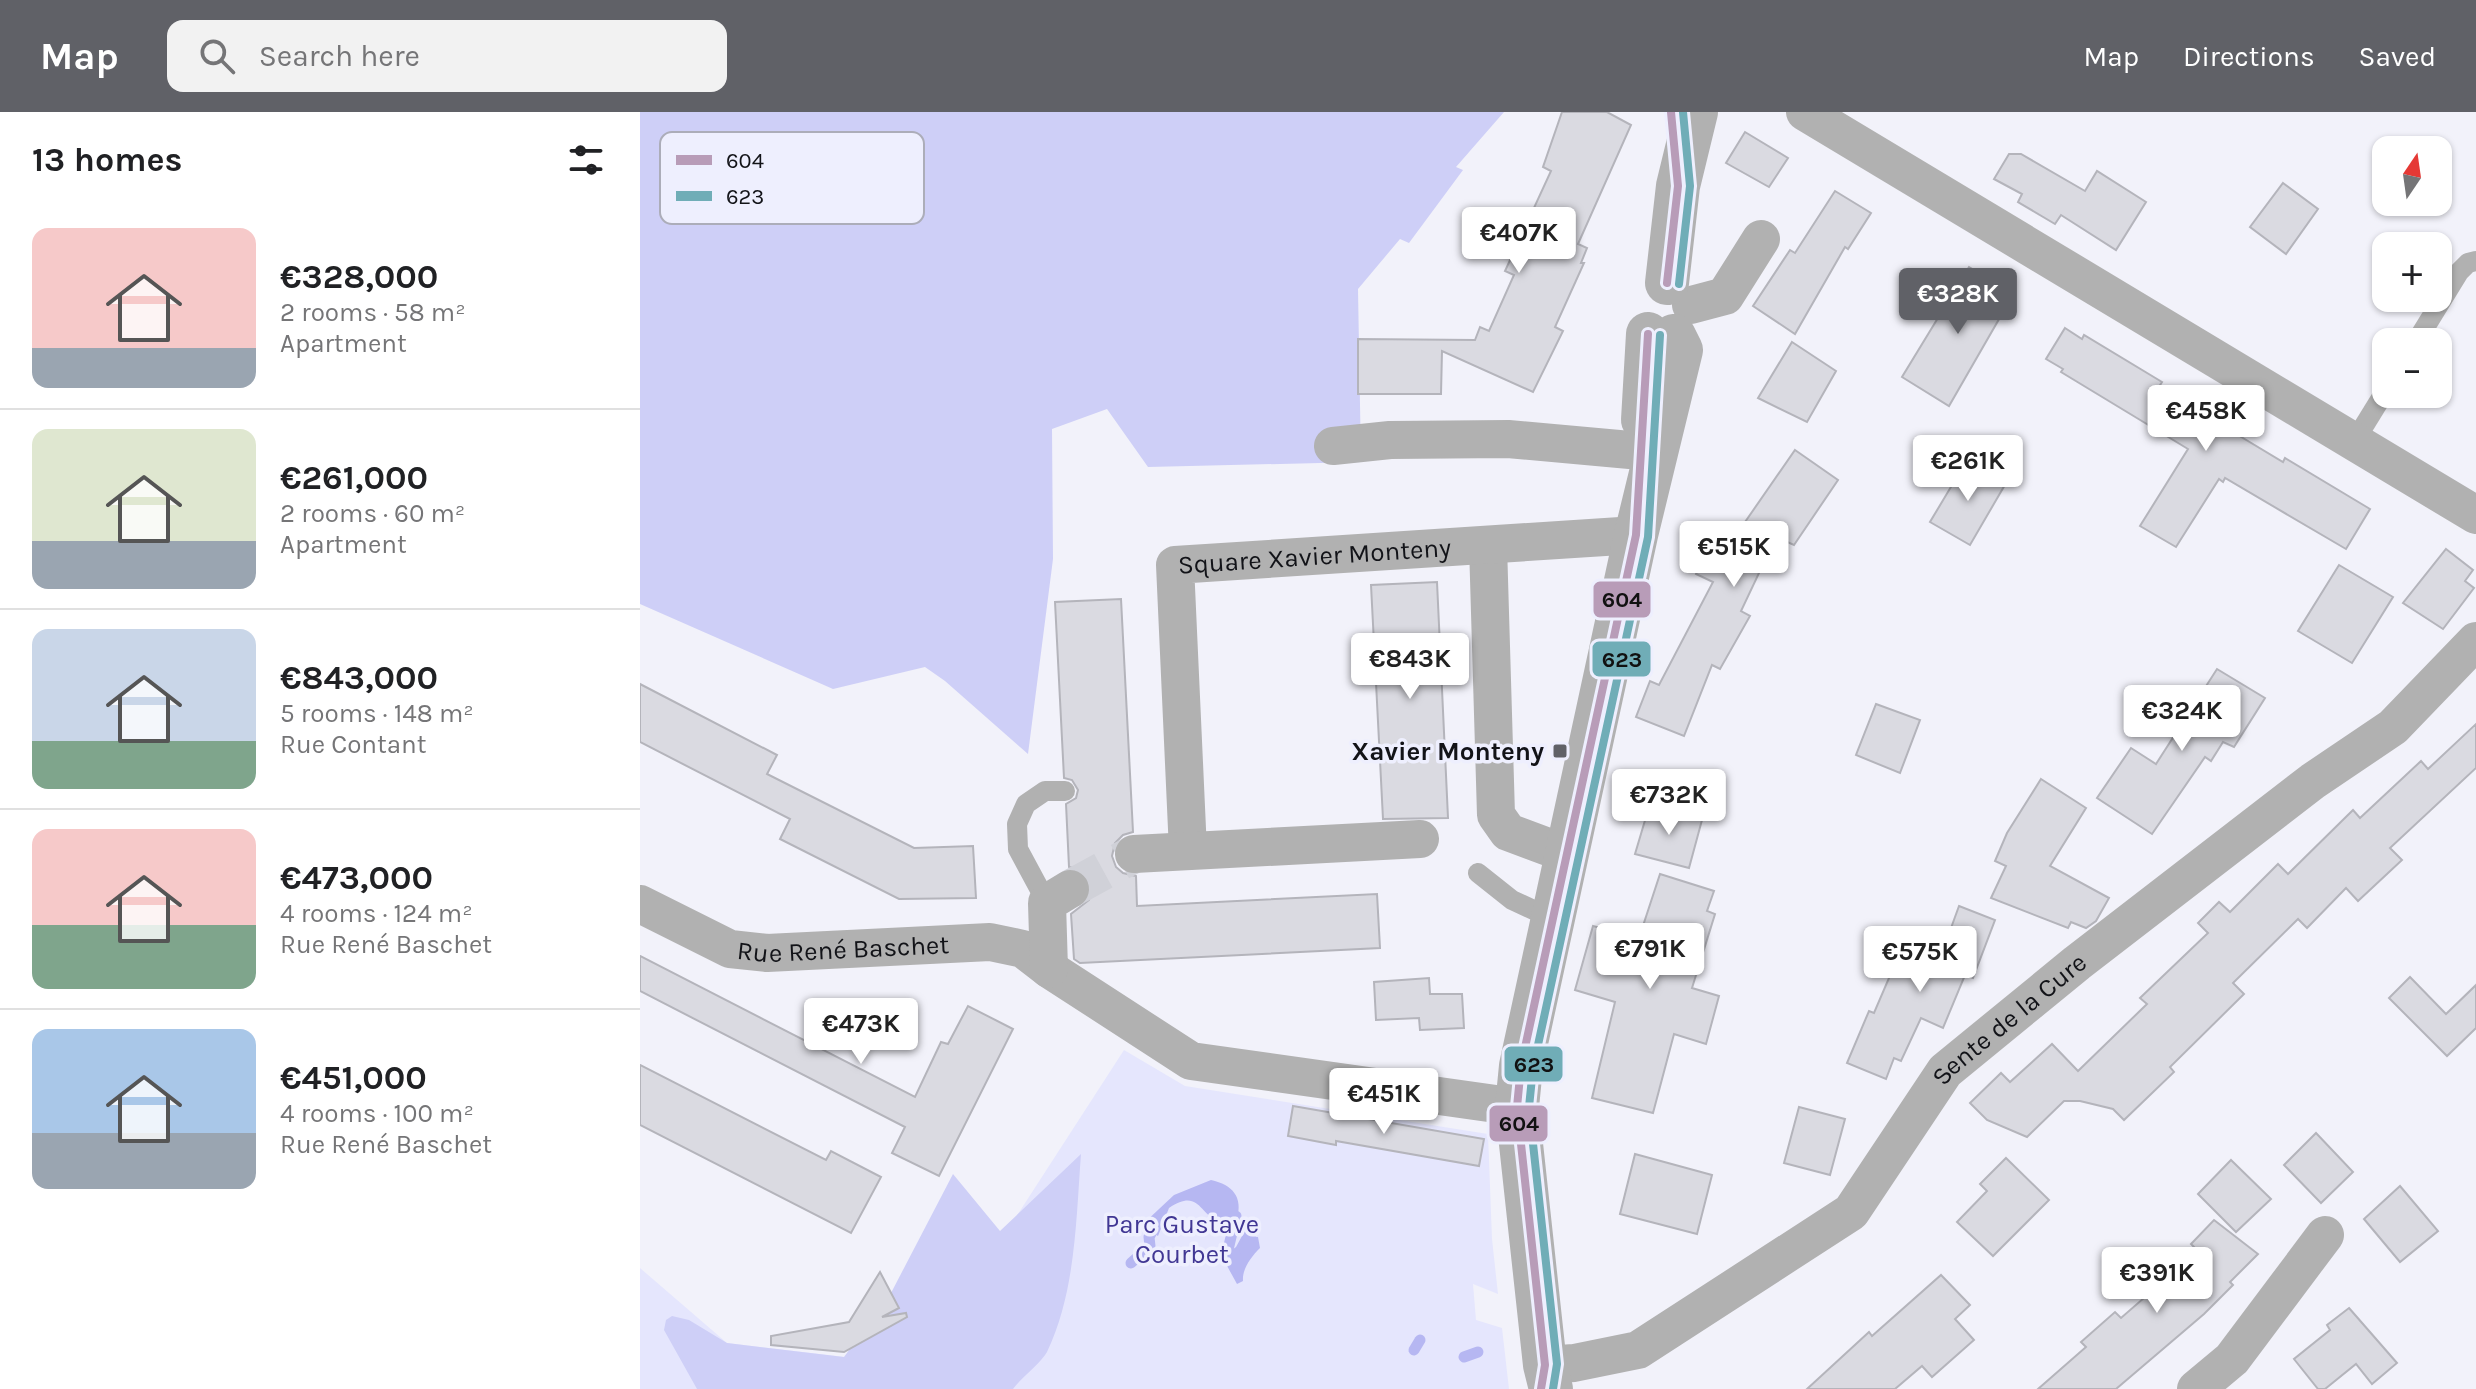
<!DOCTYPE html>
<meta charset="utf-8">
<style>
:root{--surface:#fff;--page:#f2f2f2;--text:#202124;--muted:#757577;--line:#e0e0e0;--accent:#606167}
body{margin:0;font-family:Karla,sans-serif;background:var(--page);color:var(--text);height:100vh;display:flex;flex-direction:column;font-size:30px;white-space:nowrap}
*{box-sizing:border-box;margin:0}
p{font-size:26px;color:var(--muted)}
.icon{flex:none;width:44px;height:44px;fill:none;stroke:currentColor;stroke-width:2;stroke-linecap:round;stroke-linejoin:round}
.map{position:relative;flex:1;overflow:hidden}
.details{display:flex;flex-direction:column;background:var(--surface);width:640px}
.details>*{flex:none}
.needle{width:52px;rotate:13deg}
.fabs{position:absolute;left:1732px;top:24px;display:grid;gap:16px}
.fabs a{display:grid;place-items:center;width:80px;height:80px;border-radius:16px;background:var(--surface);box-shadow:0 2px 6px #0004;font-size:40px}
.price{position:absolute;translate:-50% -68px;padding:0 18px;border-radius:8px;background:#fff;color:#222;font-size:26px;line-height:52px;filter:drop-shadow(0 2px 4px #0008)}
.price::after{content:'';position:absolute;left:50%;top:48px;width:24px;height:18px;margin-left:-12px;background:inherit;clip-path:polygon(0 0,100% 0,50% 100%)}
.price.on{background:var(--accent);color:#fff}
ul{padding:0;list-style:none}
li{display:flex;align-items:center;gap:24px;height:200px;padding:0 32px}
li+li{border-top:2px solid var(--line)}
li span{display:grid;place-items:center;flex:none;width:224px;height:160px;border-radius:16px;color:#555}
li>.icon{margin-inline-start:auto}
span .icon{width:96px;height:96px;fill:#fffc;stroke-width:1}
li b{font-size:34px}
h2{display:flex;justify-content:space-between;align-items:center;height:96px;padding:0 32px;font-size:34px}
header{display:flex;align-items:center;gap:48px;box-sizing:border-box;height:112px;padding:0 40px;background:var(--accent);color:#fff}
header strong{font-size:38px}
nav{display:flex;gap:44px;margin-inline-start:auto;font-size:28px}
.search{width:560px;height:72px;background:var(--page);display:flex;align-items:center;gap:20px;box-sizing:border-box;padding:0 28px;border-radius:16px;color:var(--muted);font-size:30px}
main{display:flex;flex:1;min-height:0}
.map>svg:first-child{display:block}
</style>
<header>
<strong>Map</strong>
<div class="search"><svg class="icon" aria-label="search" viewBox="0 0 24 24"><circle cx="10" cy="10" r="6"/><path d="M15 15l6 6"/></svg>Search here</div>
<nav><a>Map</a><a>Directions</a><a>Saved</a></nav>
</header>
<main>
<section class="details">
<h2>13 homes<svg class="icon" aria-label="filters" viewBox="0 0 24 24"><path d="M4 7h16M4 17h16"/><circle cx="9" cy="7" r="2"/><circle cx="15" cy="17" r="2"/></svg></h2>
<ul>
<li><span style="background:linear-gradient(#f6c9c9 75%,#9aa5b1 0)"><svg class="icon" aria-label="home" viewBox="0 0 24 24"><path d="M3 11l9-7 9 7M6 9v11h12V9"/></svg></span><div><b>€328,000</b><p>2 rooms · 58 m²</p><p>Apartment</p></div></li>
<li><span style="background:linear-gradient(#dfe7d0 70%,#9aa5b1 0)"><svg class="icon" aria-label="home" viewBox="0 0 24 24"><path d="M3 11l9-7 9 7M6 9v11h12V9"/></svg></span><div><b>€261,000</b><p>2 rooms · 60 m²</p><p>Apartment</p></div></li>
<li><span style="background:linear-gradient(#c9d6e8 70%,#7fa58c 0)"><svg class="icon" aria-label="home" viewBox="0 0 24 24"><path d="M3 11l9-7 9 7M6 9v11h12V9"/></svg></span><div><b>€843,000</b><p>5 rooms · 148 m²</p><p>Rue Contant</p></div></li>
<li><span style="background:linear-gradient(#f6c9c9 60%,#7fa58c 0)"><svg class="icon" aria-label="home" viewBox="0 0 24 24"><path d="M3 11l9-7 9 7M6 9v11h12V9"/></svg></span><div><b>€473,000</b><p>4 rooms · 124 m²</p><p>Rue René Baschet</p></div></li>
<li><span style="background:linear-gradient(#a9c7e8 65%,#9aa5b1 0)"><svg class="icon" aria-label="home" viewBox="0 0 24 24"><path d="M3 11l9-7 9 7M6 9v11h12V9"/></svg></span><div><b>€451,000</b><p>4 rooms · 100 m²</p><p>Rue René Baschet</p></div></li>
</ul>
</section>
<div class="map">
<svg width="1836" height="1277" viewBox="0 0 1836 1277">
<rect width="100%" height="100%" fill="#f2f2fa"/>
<!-- green -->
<path fill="#e5e6fd" d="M484 938 545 974 848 1022 852 1127 858 1182 833 1172 836 1208 862 1216 869 1277H0V1156L87 1231 205 1245 334 1170Z"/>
<!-- forest -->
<g fill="#cecff7">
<path d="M0 0H864L816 55 823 58 769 131 760 127 718 177 721 350 508 355 467 297 412 317 413 447 388 642 305 569 285 555 193 577 0 492Z"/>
<path d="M441 1042C436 1107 436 1179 407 1240 401 1251 382 1265 373 1277H57L24 1218 26 1208 32 1204 49 1208 87 1231 204 1245 251 1181 313 1062 360 1119Z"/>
</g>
<!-- water -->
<g fill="#b6b7f2">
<path d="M571 1068C593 1073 603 1085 597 1107L603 1113C596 1113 585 1112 578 1109 559 1102 559 1076 529 1096L518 1124 503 1112 534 1083Z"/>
<path d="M602 1124 618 1125 620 1136C611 1145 602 1157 603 1169L597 1172 586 1152 587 1142 596 1135Z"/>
</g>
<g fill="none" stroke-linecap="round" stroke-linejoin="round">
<!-- stream -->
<g stroke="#b6b7f2" stroke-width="11">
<path d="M590 1105 610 1124 605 1138"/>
<path d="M587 1142 596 1104"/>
<path d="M491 1151 510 1134 509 1125 519 1107"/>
<path d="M774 1238 780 1228"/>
<path d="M824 1245 838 1240"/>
</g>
</g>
<!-- building -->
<g fill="#dadae1" stroke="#b4b4bb" stroke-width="2">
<path d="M922 0H967L991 13 938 132 947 136 941 151H944L915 215 923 219 893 280 802 239 801 282H718V227L835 228 840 215 849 219 874 163 865 159 911 59 903 55Z"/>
<path d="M1105 20 1148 46 1129 75 1086 51Z"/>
<path d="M1369 42H1381L1445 79 1457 59 1506 90 1476 138 1421 103 1415 112 1378 90 1382 82 1354 67Z"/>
<path d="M1643 71 1678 97 1646 142 1610 115Z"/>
<path d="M1195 79 1231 101 1208 137 1205 135 1155 222 1113 194 1150 138 1155 141Z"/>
<path d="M1329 155 1374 181 1309 294 1262 265Z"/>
<path d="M1425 216 1442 227 1444 223 1522 270 1513 284 1562 315 1568 305 1643 350 1645 346 1730 397 1706 437 1585 366 1583 370 1579 367 1536 435 1500 414 1548 337 1421 260 1423 257 1406 247Z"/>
<path d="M1152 230 1196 259 1167 310 1118 286Z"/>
<path d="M1155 338 1198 368 1154 433 1136 425 1101 499 1110 504 1080 557 1072 553 1044 624 996 605 1010 569 1019 573 1073 470 1056 462 1077 413 1096 423Z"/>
<path d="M1327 348 1366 371 1330 433 1290 410Z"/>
<path d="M1806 437 1833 458 1825 469 1834 476 1803 517 1763 491Z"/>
<path d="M1699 453 1753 485 1712 551 1658 519Z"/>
<path d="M797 470 808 706 743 707 731 473Z"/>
<path d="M481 487 493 720 483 723 475 731 472 744 476 755 483 761 496 764 497 794 737 782 740 836 440 851 434 847 431 802 449 788 452 776 448 765 441 758 429 755 426 692 436 686 438 678 432 668 424 666 415 490Z"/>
<path d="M1577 557 1625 586 1594 635 1583 630 1571 649 1565 645 1512 722 1457 686 1491 636 1516 652Z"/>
<path d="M0 572 137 643 127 662 274 736 333 734 336 786 259 787 140 727 150 707 0 630Z"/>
<path d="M1236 592 1280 608 1260 661 1216 643Z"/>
<path d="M1836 612V656L1750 736 1762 748 1718 789 1706 776 1667 816 1658 807 1593 871 1604 882 1530 955 1534 960 1484 1008 1473 997 1440 989H1424L1387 1025 1347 1008 1330 991 1361 961 1370 970 1412 932 1438 959 1507 892 1500 886 1568 821 1558 811 1579 790 1590 800 1638 752 1648 762 1713 698 1720 706 1781 649 1788 657Z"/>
<path d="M1401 667 1446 696 1410 754 1469 786 1456 809 1446 816 1431 810 1428 816 1351 786 1366 754 1355 749 1367 721Z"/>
<path d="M1009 695 1062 708 1049 756 995 742Z"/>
<path d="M1020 762 1074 779 1067 799 1075 802 1052 876 1079 884 1066 932 1034 922 1013 1001 952 986 975 890 935 878 953 814 999 826Z"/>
<path d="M1319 794 1355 808 1333 866 1325 863 1303 916 1281 906 1261 949 1254 946 1246 967 1207 951 1229 899 1234 901 1261 838 1298 852Z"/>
<path d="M0 844 275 985 301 930 308 932 328 894 373 917 299 1064 252 1041 265 1015 0 879Z"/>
<path d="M1770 865 1806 902 1836 873V916L1807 944 1749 886Z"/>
<path d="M789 866 790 882H822L824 916 780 918 779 906 736 908 734 870Z"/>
<path d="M0 953 186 1048 191 1039 241 1065 211 1121 0 1013Z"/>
<path d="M653 994 844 1027 839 1054 696 1029V1033L648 1024Z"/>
<path d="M1159 995 1205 1007 1190 1063 1144 1051Z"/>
<path d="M1676 1021 1713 1060 1681 1091 1644 1053Z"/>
<path d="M995 1042 1072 1063 1057 1122 980 1102Z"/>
<path d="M1366 1046 1409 1088 1353 1144 1317 1110 1347 1079 1340 1072Z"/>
<path d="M1591 1048 1631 1087 1596 1120 1558 1082Z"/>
<path d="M1760 1074 1798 1119 1760 1150 1724 1107Z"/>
<path d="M1574 1108 1618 1142 1590 1170 1593 1173 1564 1202 1476 1277H1398L1446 1235 1441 1230 1475 1200 1481 1206 1527 1166 1525 1164 1554 1135 1551 1132Z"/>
<path d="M240 1160 259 1196 242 1205 266 1201 267 1205 204 1240 131 1233V1224L209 1210Z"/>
<path d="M1301 1163 1330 1193 1315 1207 1334 1228 1292 1265 1282 1254 1255 1277H1167L1229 1220 1232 1224Z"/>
<path d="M1709 1196 1757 1251 1732 1272 1716 1252 1685 1277H1678L1654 1247 1690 1218 1687 1213Z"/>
</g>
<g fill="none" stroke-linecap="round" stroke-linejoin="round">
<!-- street-tunnel -->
<path stroke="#d0d1d8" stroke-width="38" stroke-dasharray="38 19" stroke-linecap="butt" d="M430 777 494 742"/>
<!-- lane -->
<g stroke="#b1b1b1" stroke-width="20">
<path d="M1776 230 1819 160 1828 151 1836 149"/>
<path d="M1714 330 1746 278"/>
<path d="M838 761 872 788 913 807"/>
<path d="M407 791 378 737 377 712 386 692 405 679H425"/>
</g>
<!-- street -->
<g stroke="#b1b1b1" stroke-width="38">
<path d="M1165 0 1836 403"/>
<path d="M1051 193 1085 184 1121 127"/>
<path d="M693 334 750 328 868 327 1001 339"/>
<path d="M848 433 856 703 868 720 927 742"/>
<path id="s1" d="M548 739 535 453 996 423"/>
<path d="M494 742 780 727"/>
<path id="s2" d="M0 792 90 837 127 841 350 830 383 837 409 857 551 949 877 995"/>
<path d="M409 857 407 791 430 777"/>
<path id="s3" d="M905 1253 934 1251 998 1238 1211 1100 1305 959 1437 851 1673 669 1753 615 1836 529"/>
<path d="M1556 1277 1592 1247 1685 1123"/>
</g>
<!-- secondary -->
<g stroke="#b1b1b1" stroke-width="44">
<path d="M1027 171 1038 74 1056 0"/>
<path d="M1003 308 1008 222"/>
<path d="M911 1277 905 1253 877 995 881 954 996 423 1041 238 1034 224"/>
</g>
<defs>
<g id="bus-1">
<path d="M1027 171 1038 74 1031 0"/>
<path d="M901 1277 905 1253 877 995 881 954 996 423 1008 222"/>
</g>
<g id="bus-2">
<path d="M1039 172 1050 74 1043 0"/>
<path d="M913 1277 917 1252 889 995 893 956 1008 425 1020 223"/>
</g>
</defs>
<!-- bus-1 casing -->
<use href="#bus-1" stroke="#eeeffe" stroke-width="14"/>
<!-- bus-2 casing -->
<use href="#bus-2" stroke="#eeeffe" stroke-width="14"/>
<!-- bus-1 -->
<use href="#bus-1" stroke="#b89cb8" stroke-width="8"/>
<!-- bus-2 -->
<use href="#bus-2" stroke="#70adb7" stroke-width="8"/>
</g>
<!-- markers -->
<rect fill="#606167" stroke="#eeeffe" stroke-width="3" x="912" y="631" width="16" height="16" rx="4"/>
<g text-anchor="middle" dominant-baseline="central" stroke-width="7" stroke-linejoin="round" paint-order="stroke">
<!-- street labels -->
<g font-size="26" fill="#121318" stroke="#eeeffe">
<text stroke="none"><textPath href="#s1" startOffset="426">Square Xavier Monteny</textPath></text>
<text stroke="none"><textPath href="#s2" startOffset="214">Rue René Baschet</textPath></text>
<text stroke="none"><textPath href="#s3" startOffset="600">Sente de la Cure</textPath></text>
</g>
<!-- poi labels -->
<g font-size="26" font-weight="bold" fill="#121318" stroke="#eeeffe" text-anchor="end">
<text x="904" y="639">Xavier Monteny</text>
</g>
<!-- park labels -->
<g font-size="26" fill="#413794" stroke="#eeeffe">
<text x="542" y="1112">Parc Gustave<tspan x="542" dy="30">Courbet</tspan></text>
</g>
</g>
<!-- legend -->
<rect x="20" y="20" width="264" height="92" rx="12" fill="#eeeffe" stroke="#acadb9" stroke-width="2"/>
<rect x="36" y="43" width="36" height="10" fill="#b89cb8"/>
<rect x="36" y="79" width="36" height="10" fill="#70adb7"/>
<g font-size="22" fill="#121318">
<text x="86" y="56">604</text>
<text x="86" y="92">623</text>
</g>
<g stroke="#eeeffe" stroke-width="3">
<rect x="952" y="468" width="60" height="39" rx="8" fill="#b89cb8"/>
<rect x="951" y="528" width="61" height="38" rx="8" fill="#70adb7"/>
<rect x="863" y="933" width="61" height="38" rx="8" fill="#70adb7"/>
<rect x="848" y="992" width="61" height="39" rx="8" fill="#b89cb8"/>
</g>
<g font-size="22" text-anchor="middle" font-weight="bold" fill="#111">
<text x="982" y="495">604</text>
<text x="982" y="555">623</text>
<text x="894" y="960">623</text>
<text x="879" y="1019">604</text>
</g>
</svg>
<div class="fabs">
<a><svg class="needle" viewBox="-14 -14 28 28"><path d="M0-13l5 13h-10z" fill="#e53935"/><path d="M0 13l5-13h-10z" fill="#757577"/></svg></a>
<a>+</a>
<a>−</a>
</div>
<b class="price" style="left:879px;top:163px">€407K</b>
<b class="price on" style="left:1318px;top:224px">€328K</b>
<b class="price" style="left:1566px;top:341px">€458K</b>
<b class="price" style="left:1328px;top:391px">€261K</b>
<b class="price" style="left:1094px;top:477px">€515K</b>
<b class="price" style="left:770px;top:589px">€843K</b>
<b class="price" style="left:1542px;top:641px">€324K</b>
<b class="price" style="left:1029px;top:725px">€732K</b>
<b class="price" style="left:1010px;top:879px">€791K</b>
<b class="price" style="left:1280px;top:882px">€575K</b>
<b class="price" style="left:221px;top:954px">€473K</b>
<b class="price" style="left:744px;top:1024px">€451K</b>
<b class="price" style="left:1517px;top:1203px">€391K</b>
</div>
</main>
